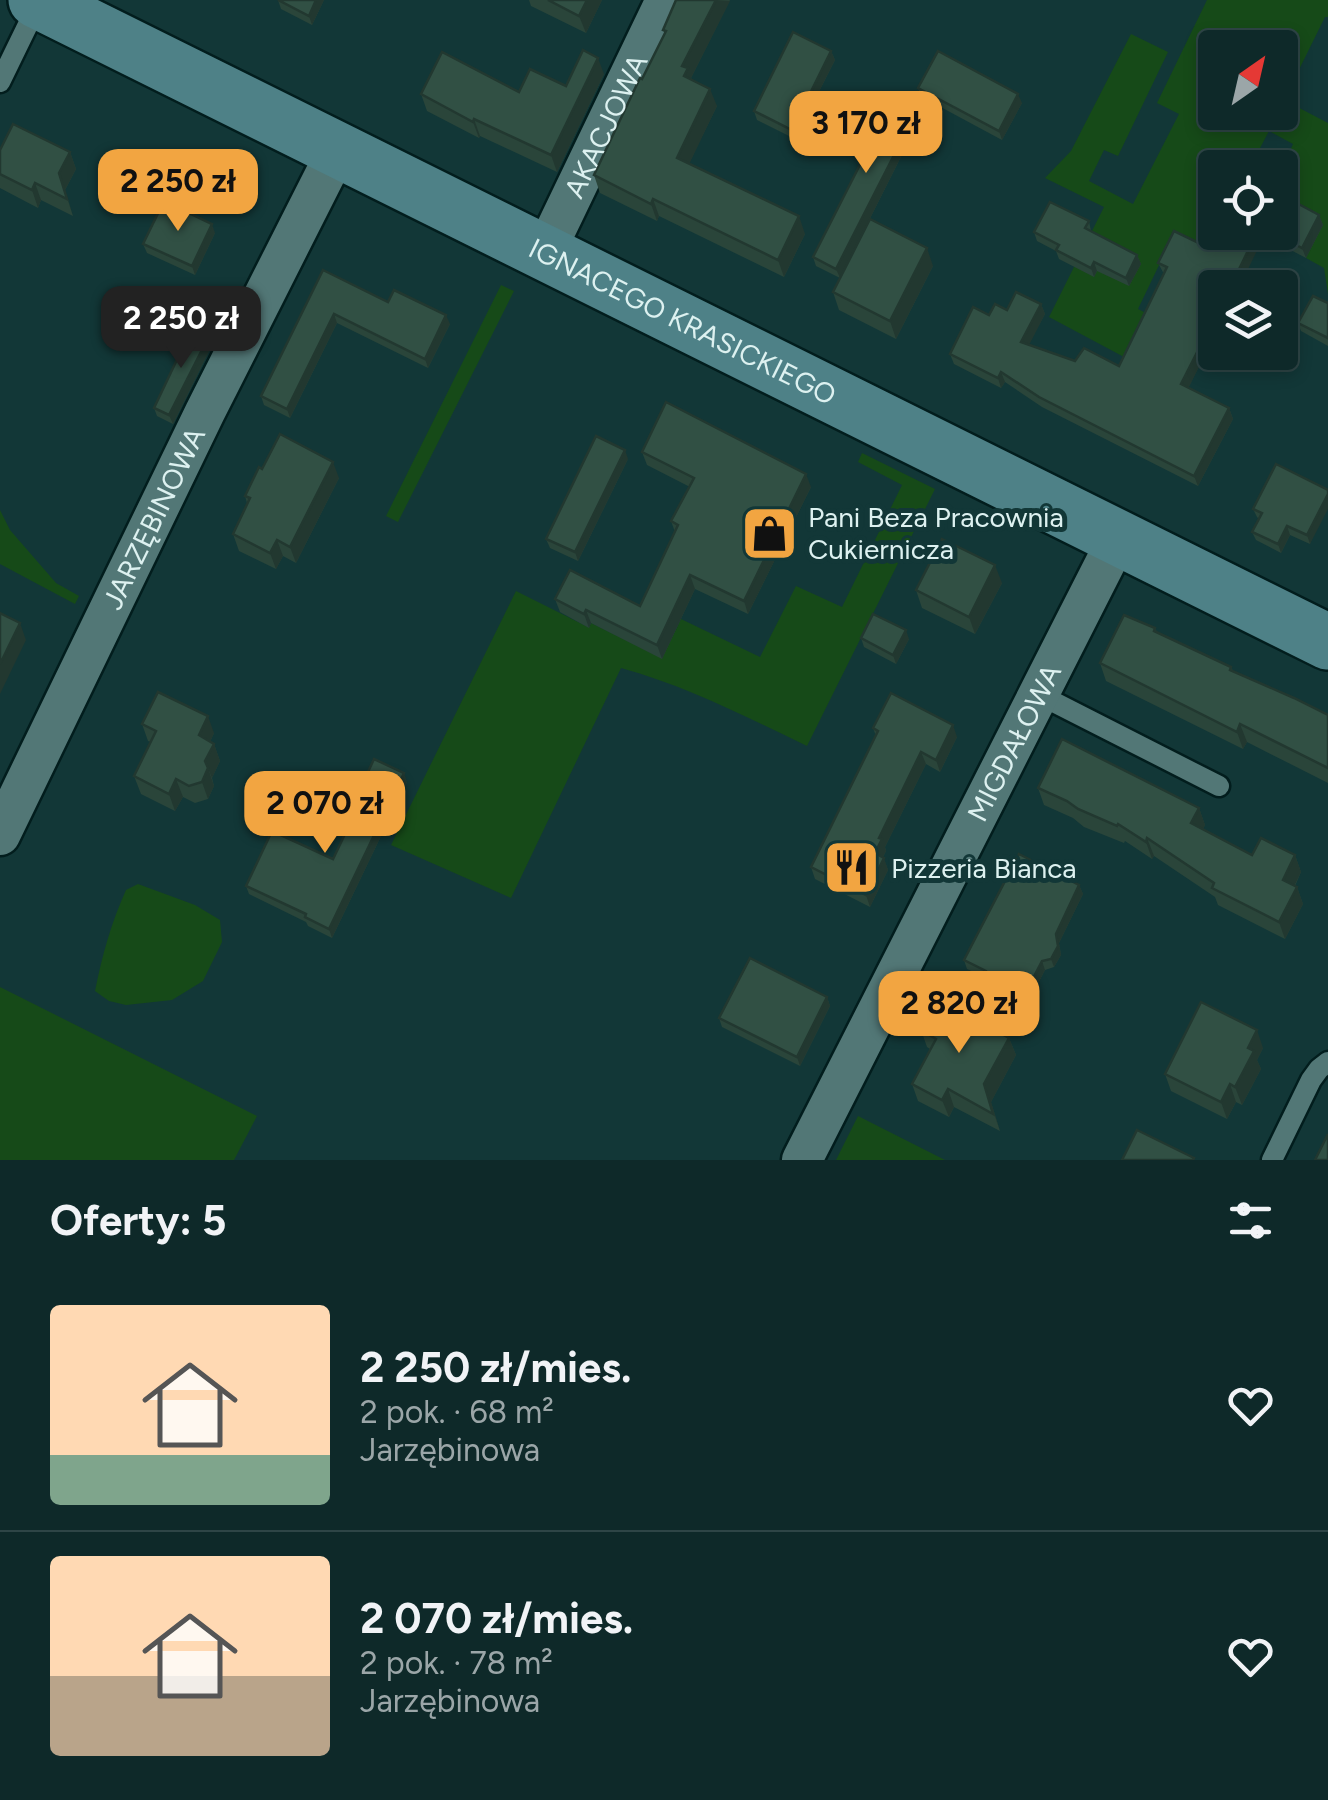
<!DOCTYPE html>
<html lang="pl">
<meta charset="utf-8">
<style>
:root{--surface:#0e2929;--page:#1c3535;--text:#f1f3f6;--muted:#9ba6a8;--line:#2e4546;--accent:#f2a541}
body{margin:0;font-family:Figtree,sans-serif;background:var(--page);color:var(--text);height:100vh;display:flex;flex-direction:column;font-size:38px;white-space:nowrap}
*{box-sizing:border-box;margin:0}
p{font-size:32px;color:var(--muted)}
.icon{flex:none;width:55px;height:55px;fill:none;stroke:currentColor;stroke-width:2;stroke-linecap:round;stroke-linejoin:round}
.map{position:relative;height:1160px;overflow:hidden}
.panel{display:flex;flex-direction:column;background:var(--surface);flex:1}
.panel>*{flex:none}
.needle{width:65px;rotate:34deg}
.tools{position:absolute;left:1198px;top:30px;display:grid;gap:20px}
.tools a{display:grid;place-items:center;width:100px;height:100px;border-radius:10px;background:var(--surface);box-shadow:0 5px 15px #0003,0 0 0 2px var(--line);font-size:50px}
.price{position:absolute;translate:-50% -85px;padding:0 22px;border-radius:20px;background:var(--accent);color:#111;font-size:32px;line-height:65px;filter:drop-shadow(0 2px 5px #0008)}
.price::after{content:'';position:absolute;left:50%;top:60px;width:30px;height:22px;margin-left:-15px;background:inherit;clip-path:polygon(0 0,100% 0,50% 100%)}
.price.on{background:#222;color:#fff}
ul{padding:0;list-style:none}
li{display:flex;align-items:center;gap:30px;height:250px;padding:0 50px}
li+li{border-top:2px solid var(--line)}
li span{display:grid;place-items:center;flex:none;width:280px;height:200px;border-radius:10px;color:#555}
li>.icon{margin-inline-start:auto}
span .icon{width:120px;height:120px;fill:#fffc;stroke-width:1}
li b{font-size:42px}
h2{display:flex;justify-content:space-between;align-items:center;height:120px;padding:0 50px;font-size:42px}
.map>svg:first-child{display:block}
</style>
<div class="map">
<svg width="1328" height="1160" viewBox="0 0 1328 1160">
<rect width="100%" height="100%" fill="#123737"/>
<!-- green -->
<g fill="#164a18" fill-rule="evenodd">
<path d="M1207 0H1328V17H1325L1284 100 1328 123V294L1324 268 1306 258 1280 202V173L1293 144 1269 131 1250 167 1215 168V232L1206 256 1172 238 1138 309 1146 313 1124 357 1049 317 1104 207 1045 178 1071 151 1131 34 1168 52 1118 156 1104 150 1089 181 1133 204 1179 114 1157 103ZM1215 48H1280V112H1215Z"/>
<path d="M501 285 514 291 398 522 386 516Z"/>
<path d="M862 453 935 489 807 746C746 717 687 686 621 668L511 898 391 845 516 591 588 627 591 623 662 658 681 619 760 657 796 586 842 607 902 485 858 462Z"/>
<path d="M0 510 10 530 56 583 79 596 75 604 0 564Z"/>
<path d="M138 884 195 905 220 920 222 942 203 981 172 1000 126 1005 109 1001 95 991C102 956 111 923 126 890Z"/>
<path d="M0 987 257 1116 234 1160H0Z"/>
<path d="M858 1116 945 1160H836Z"/>
</g>
<g fill="none" stroke-linecap="round" stroke-linejoin="round">
<defs>
<g id="lane">
<path d="M0 82 38 4"/>
<path d="M1038 694 1219 786"/>
<path d="M1272 1160 1311 1080 1319 1069 1328 1062"/>
</g>
<g id="street">
<path id="s1" d="M545 252 666 0"/>
<path id="s2" d="M0 835 205 412 338 149"/>
<path id="s3" d="M802 1160 1118 538"/>
</g>
<g id="secondary">
<path id="s4" d="M36 0 1328 642"/>
</g>
</defs>
<!-- lane casing -->
<use href="#lane" stroke="#021d1d" stroke-width="25"/>
<!-- street casing -->
<use href="#street" stroke="#021d1d" stroke-width="45"/>
<!-- secondary casing -->
<use href="#secondary" stroke="#021d1d" stroke-width="60"/>
<!-- lane -->
<use href="#lane" stroke="#527776" stroke-width="20"/>
<!-- street -->
<use href="#street" stroke="#527776" stroke-width="40"/>
<!-- secondary -->
<use href="#secondary" stroke="#4e8187" stroke-width="55"/>
</g>
<!-- wall -->
<g fill="#2a453a">
<path d="M278 0H324L312 25 281 9Z"/>
<path d="M529 0H602L586 33 531 6Z"/>
<path d="M676 0H730L691 78 717 106 689 163 805 234 784 277 659 216 657 221 600 193 594 175 665 34 663 30Z"/>
<path d="M831 51 835 60 795 139 757 120 754 111Z"/>
<path d="M604 74 557 172 480 136 479 138 427 111 421 94 519 92 566 86Z"/>
<path d="M918 88 1022 103 1002 140 922 97Z"/>
<path d="M1236 112H1268L1262 125Z"/>
<path d="M920 119 840 278 816 266 813 257 871 143 866 140 863 131Z"/>
<path d="M0 150 70 152 76 169 65 190 73 216 41 200 38 208 0 188Z"/>
<path d="M1319 215 1323 225 1306 258 1264 236 1215 288V335L1188 388 1229 408 1233 419 1198 486 1042 407 1005 382 1001 388 954 364 950 354 989 315 1007 310 1041 304 1045 314 1028 345 1075 361 1119 366 1164 274 1158 263 1203 245 1215 232H1280Z"/>
<path d="M1089 221 1091 231 1137 255 1141 264 1129 286 1097 271 1094 277 1059 259 1056 251 1037 241 1034 232Z"/>
<path d="M215 233 195 275 147 253 143 244Z"/>
<path d="M933 266 896 339 839 310 833 292Z"/>
<path d="M323 270 388 302 450 324 428 368 337 323 290 418 264 405 261 396Z"/>
<path d="M1328 303V346L1301 331 1298 323Z"/>
<path d="M209 336 212 345 173 424 157 416 154 408Z"/>
<path d="M642 452 811 487 748 614 695 589 662 659 591 623 589 628 560 612 555 599 640 606 675 532 671 521 690 487 647 465Z"/>
<path d="M628 459 578 561 550 548 546 539Z"/>
<path d="M262 469 339 478 296 563 283 556 276 569 239 551 233 534 247 503 245 496Z"/>
<path d="M1328 490 1310 544 1290 535 1281 553 1256 540 1252 532 1259 519 1257 517 1253 509Z"/>
<path d="M1002 583 975 634 922 608 916 590Z"/>
<path d="M1155 628 1157 632 1231 667 1233 671 1328 715V783L1247 742 1243 749 1106 681 1100 663Z"/>
<path d="M861 638 909 639 896 664 864 647Z"/>
<path d="M142 724 214 733 210 742 214 744 220 761 212 778 214 786 208 799 195 803 183 797 175 811 141 794 134 776 151 742 148 741Z"/>
<path d="M873 728 957 737 940 772 926 764 885 847 886 851 883 857 888 870 870 907 815 879 811 867 876 736Z"/>
<path d="M407 782 332 938 308 926 306 922 249 894 246 886 333 859 364 795 361 787Z"/>
<path d="M1038 788 1199 808 1205 825 1203 829 1252 855H1295L1301 872 1295 886 1297 887 1303 904 1285 939 1218 905 1215 897 1154 856 1152 859 1125 841 1124 843 1084 827 1073 818 1044 805Z"/>
<path d="M1079 885 1083 894 1059 943 1061 955 1054 967 1045 970 1030 999 1009 988 991 996 987 978 967 969 964 960Z"/>
<path d="M827 997 830 1006 800 1066 722 1027 719 1018Z"/>
<path d="M921 1030 1009 1038 1016 1055 991 1102 1000 1131 954 1107 949 1117 918 1101 912 1084 930 1049 927 1047Z"/>
<path d="M1263 1048 1257 1060 1261 1069 1242 1105 1236 1102 1227 1119 1171 1091 1165 1074Z"/>
</g>
<!-- shaded-wall -->
<g fill="#223830">
<path d="M316 0H324L312 25 309 16Z"/>
<path d="M587 0H602L586 33 579 16Z"/>
<path d="M716 0 730 1 691 78 694 86 684 76 682 66Z"/>
<path d="M831 51 835 60 795 139 792 130Z"/>
<path d="M598 58 604 74 557 172 551 155Z"/>
<path d="M710 89 717 106 684 175 677 158Z"/>
<path d="M1018 94 1022 103 1002 140 999 131Z"/>
<path d="M917 110 920 119 840 278 836 269Z"/>
<path d="M1257 112H1268L1262 125Z"/>
<path d="M474 119 480 136 479 138 473 122Z"/>
<path d="M70 152 76 169 65 190 73 216 59 173Z"/>
<path d="M35 183 41 200 38 208 32 190Z"/>
<path d="M653 199 659 216 657 221 651 204Z"/>
<path d="M1319 215 1323 225 1306 258 1302 248Z"/>
<path d="M799 216 805 234 784 277 778 260Z"/>
<path d="M212 224 215 233 195 275 192 266Z"/>
<path d="M1257 232H1263L1264 236 1239 288H1230Z"/>
<path d="M927 248 933 266 896 339 890 321Z"/>
<path d="M1137 255 1141 264 1129 286 1126 278Z"/>
<path d="M1094 262 1097 271 1094 277 1091 268Z"/>
<path d="M1041 304 1045 314 1025 353 1021 342Z"/>
<path d="M334 314 337 323 290 418 287 409Z"/>
<path d="M446 315 450 324 428 368 425 359Z"/>
<path d="M1215 317V335L1185 395 1181 384Z"/>
<path d="M209 336 212 345 173 424 169 415Z"/>
<path d="M1001 372 1005 382 1001 388 998 378Z"/>
<path d="M1229 408 1233 419 1198 486 1194 476Z"/>
<path d="M625 450 628 459 578 561 575 552Z"/>
<path d="M333 462 339 478 296 563 290 547Z"/>
<path d="M806 474 811 487 748 614 744 601Z"/>
<path d="M1328 494V509L1310 544 1307 535Z"/>
<path d="M1287 526 1290 535 1281 553 1278 544Z"/>
<path d="M277 540 283 556 276 569 270 553Z"/>
<path d="M995 565 1002 583 975 634 969 617Z"/>
<path d="M690 575 695 589 662 659 657 645Z"/>
<path d="M586 610 591 623 589 628 584 614Z"/>
<path d="M20 623 26 640 0 694V664Z"/>
<path d="M906 630 909 639 896 664 893 655Z"/>
<path d="M208 716 214 733 205 753 199 735Z"/>
<path d="M1240 724 1247 742 1243 749 1237 732Z"/>
<path d="M953 725 957 737 940 772 936 760Z"/>
<path d="M214 744 220 761 212 778 205 761Z"/>
<path d="M921 752 926 764 885 847 886 851 879 865 875 853 879 838Z"/>
<path d="M208 768 214 786 208 799 202 782Z"/>
<path d="M404 773 407 782 332 938 329 929Z"/>
<path d="M176 779 183 797 175 811 169 794Z"/>
<path d="M1199 808 1205 825 1198 840 1191 823Z"/>
<path d="M1147 838 1154 856 1152 859 1146 842Z"/>
<path d="M1295 855 1301 872 1289 897 1283 880Z"/>
<path d="M884 858 888 870 870 907 866 895Z"/>
<path d="M1079 885 1083 894 1059 943 1061 955 1054 967 1051 959 1056 934Z"/>
<path d="M1297 887 1303 904 1285 939 1279 922Z"/>
<path d="M1042 961 1045 970 1030 999 1027 990Z"/>
<path d="M827 997 830 1006 800 1066 797 1057Z"/>
<path d="M1257 1030 1263 1048 1257 1060 1261 1069 1242 1105 1235 1087 1248 1048Z"/>
<path d="M1009 1038 1016 1055 991 1102 1000 1131 984 1084Z"/>
<path d="M1230 1084 1236 1102 1227 1119 1221 1102Z"/>
<path d="M948 1089 954 1107 949 1117 942 1100Z"/>
</g>
<!-- building -->
<g fill="#315044" stroke="#223830" stroke-width="2.5">
<path d="M278 0H316L309 16Z"/>
<path d="M548 0H587L579 16Z"/>
<path d="M676 0H716L682 66 688 68 684 76 710 89 677 158 799 216 778 260 653 199 651 204 594 175 640 78 642 79 666 31 663 30Z"/>
<path d="M793 32 831 51 792 130 754 111Z"/>
<path d="M1231 42 1242 48H1228Z"/>
<path d="M583 50 598 58 551 155 474 119 473 122 421 94 442 52 519 92 530 69 566 86Z"/>
<path d="M938 51 1018 94 999 131 918 88Z"/>
<path d="M1215 74V88L1210 85Z"/>
<path d="M882 92 917 110 836 269 813 257 874 137 863 131Z"/>
<path d="M13 124 70 152 59 173 67 199 35 183 32 190 0 174V150Z"/>
<path d="M1280 194 1319 215 1302 248 1272 232H1280Z"/>
<path d="M164 201 212 224 192 266 143 244Z"/>
<path d="M1050 202 1089 221 1085 228 1137 255 1126 278 1094 262 1091 268 1056 250 1059 245 1034 232Z"/>
<path d="M870 219 927 248 890 321 833 292Z"/>
<path d="M1215 220V232H1257L1230 288H1215V317L1181 384 1229 408 1194 476 1039 397 1001 372 998 378 950 354 973 307 989 315 995 304 1007 310 1016 292 1041 304 1021 342 1075 361 1084 348 1119 366 1167 267 1158 263 1174 231 1203 245Z"/>
<path d="M323 270 388 302 394 290 446 315 425 359 334 314 287 409 261 396Z"/>
<path d="M1313 296 1328 303V338L1298 323Z"/>
<path d="M192 328 209 336 169 415 154 408Z"/>
<path d="M666 402 806 474 744 601 690 575 657 645 586 610 584 614 555 599 570 570 640 606 678 525 671 521 694 478 642 452Z"/>
<path d="M280 434 333 462 290 547 277 540 270 553 233 534 250 498 245 496 259 467 262 469Z"/>
<path d="M596 436 625 450 575 552 546 539Z"/>
<path d="M1276 464 1328 490V494L1307 535 1287 526 1278 544 1252 532 1262 513 1253 509Z"/>
<path d="M942 539 995 565 969 617 916 590Z"/>
<path d="M0 613 20 623 0 664Z"/>
<path d="M873 614 906 630 893 655 861 638Z"/>
<path d="M1124 615 1155 628 1154 631 1231 667 1230 670 1294 698 1328 715V768L1240 724 1237 732 1100 663Z"/>
<path d="M158 692 208 716 199 735 214 744 205 761 208 768 202 782 189 786 176 779 169 794 134 776 156 731 142 724Z"/>
<path d="M891 693 953 725 936 760 921 752 879 838 882 839 875 853 884 858 866 895 811 867 878 731 873 728Z"/>
<path d="M1062 739 1199 808 1191 823 1252 855 1261 838 1295 855 1283 880 1297 887 1279 922 1212 888 1214 883 1147 838 1146 842 1118 824 1117 826 1078 809 1067 801 1038 788Z"/>
<path d="M374 759 404 773 329 929 305 917 306 914 246 886 272 831 333 859 366 790 361 787Z"/>
<path d="M1019 854 1079 885 1056 934 1058 946 1051 959 1042 961 1027 990 1005 979 988 987 986 971 964 960Z"/>
<path d="M750 958 827 997 797 1057 719 1018Z"/>
<path d="M937 999 1009 1038 984 1084 993 1114 948 1089 942 1100 912 1084 936 1039 921 1030Z"/>
<path d="M1201 1002 1257 1030 1248 1048 1254 1051 1235 1087 1230 1084 1221 1102 1165 1074Z"/>
<path d="M1137 1130 1194 1158 1193 1160H1122Z"/>
<path d="M1328 1134V1160H1315Z"/>
</g>
<!-- icons -->
<defs>
<symbol id="shop-square" viewBox="-11 -11 22 22"><rect x="-9" y="-9" width="18" height="18" rx="4" fill="#f2a541" stroke="#123737"/><path d="M-5-2.5h2.3a2.7 3.5 0 0 1 5.4 0H5L5.5 6h-11ZM-1.5-2.5h3a1.5 2.3 0 0 0-3 0Z" fill="#111"/></symbol>
<symbol id="restaurant-square" viewBox="-11 -11 22 22"><rect x="-9" y="-9" width="18" height="18" rx="4" fill="#f2a541" stroke="#123737"/><path d="M-5-6h1v4h1v-4h1v4h1v-4h1v5L-1.5 .5V6h-2V.5L-5-1ZM5-6V6H3V1.5H1.5Q1.5-4 5-6Z" fill="#111"/></symbol>
</defs>
<g fill-rule="evenodd">
<use href="#shop-square" x="738" y="502" width="63" height="63"/>
<use href="#restaurant-square" x="820" y="836" width="63" height="63"/>
</g>
<g text-anchor="middle" dominant-baseline="central" stroke-width="10" stroke-linejoin="round" paint-order="stroke">
<!-- street labels -->
<g font-size="28" fill="#ddf1f0" stroke="#123737">
<text stroke="none"><textPath href="#s1" startOffset="140">AKACJOWA</textPath></text>
<text stroke="none"><textPath href="#s4" startOffset="722">IGNACEGO KRASICKIEGO</textPath></text>
<text stroke="none"><textPath href="#s2" startOffset="352">JARZĘBINOWA</textPath></text>
<text stroke="none"><textPath href="#s3" startOffset="468">MIGDAŁOWA</textPath></text>
</g>
<!-- poi labels -->
<g font-size="28" fill="#ddf1f0" stroke="#123737" text-anchor="start">
<text x="808" y="517">Pani Beza Pracownia<tspan x="808" dy="32">Cukiernicza</tspan></text>
<text x="891" y="868">Pizzeria Bianca</text>
</g>
</g>
</svg>
<div class="tools">
<a><svg class="needle" viewBox="-14 -14 28 28"><path d="M0-13l5 13h-10z" fill="#e53935"/><path d="M0 13l5-13h-10z" fill="#9ba6a8"/></svg></a>
<a><svg class="icon" aria-label="locate" viewBox="0 0 24 24"><circle cx="12" cy="12" r="6"/><path d="M12 2v4M12 18v4M2 12h4M18 12h4"/></svg></a>
<a><svg class="icon" aria-label="layers" viewBox="0 0 24 24"><path d="M12 4l9 5-9 5-9-5zM3 14l9 5 9-5"/></svg></a>
</div>
<b class="price" style="left:866px;top:176px">3 170 zł</b>
<b class="price" style="left:178px;top:234px">2 250 zł</b>
<b class="price on" style="left:181px;top:371px">2 250 zł</b>
<b class="price" style="left:325px;top:856px">2 070 zł</b>
<b class="price" style="left:959px;top:1056px">2 820 zł</b>
</div>
<section class="panel">
<h2>Oferty: 5<svg class="icon" aria-label="filters" viewBox="0 0 24 24"><path d="M4 7h16M4 17h16"/><circle cx="9" cy="7" r="2"/><circle cx="15" cy="17" r="2"/></svg></h2>
<ul>
<li><span style="background:linear-gradient(#ffd9b3 75%,#7fa58c 0)"><svg class="icon" aria-label="home" viewBox="0 0 24 24"><path d="M3 11l9-7 9 7M6 9v11h12V9"/></svg></span><div><b>2 250 zł/mies.</b><p>2 pok. · 68 m²</p><p>Jarzębinowa</p></div><svg class="icon" aria-label="heart" viewBox="0 0 24 24"><path d="M12 20l-8-8c-3-5 5-10 8-4 3-6 11-1 8 4z"/></svg></li>
<li><span style="background:linear-gradient(#ffd9b3 60%,#b9a48a 0)"><svg class="icon" aria-label="home" viewBox="0 0 24 24"><path d="M3 11l9-7 9 7M6 9v11h12V9"/></svg></span><div><b>2 070 zł/mies.</b><p>2 pok. · 78 m²</p><p>Jarzębinowa</p></div><svg class="icon" aria-label="heart" viewBox="0 0 24 24"><path d="M12 20l-8-8c-3-5 5-10 8-4 3-6 11-1 8 4z"/></svg></li>
</ul>
</section>
